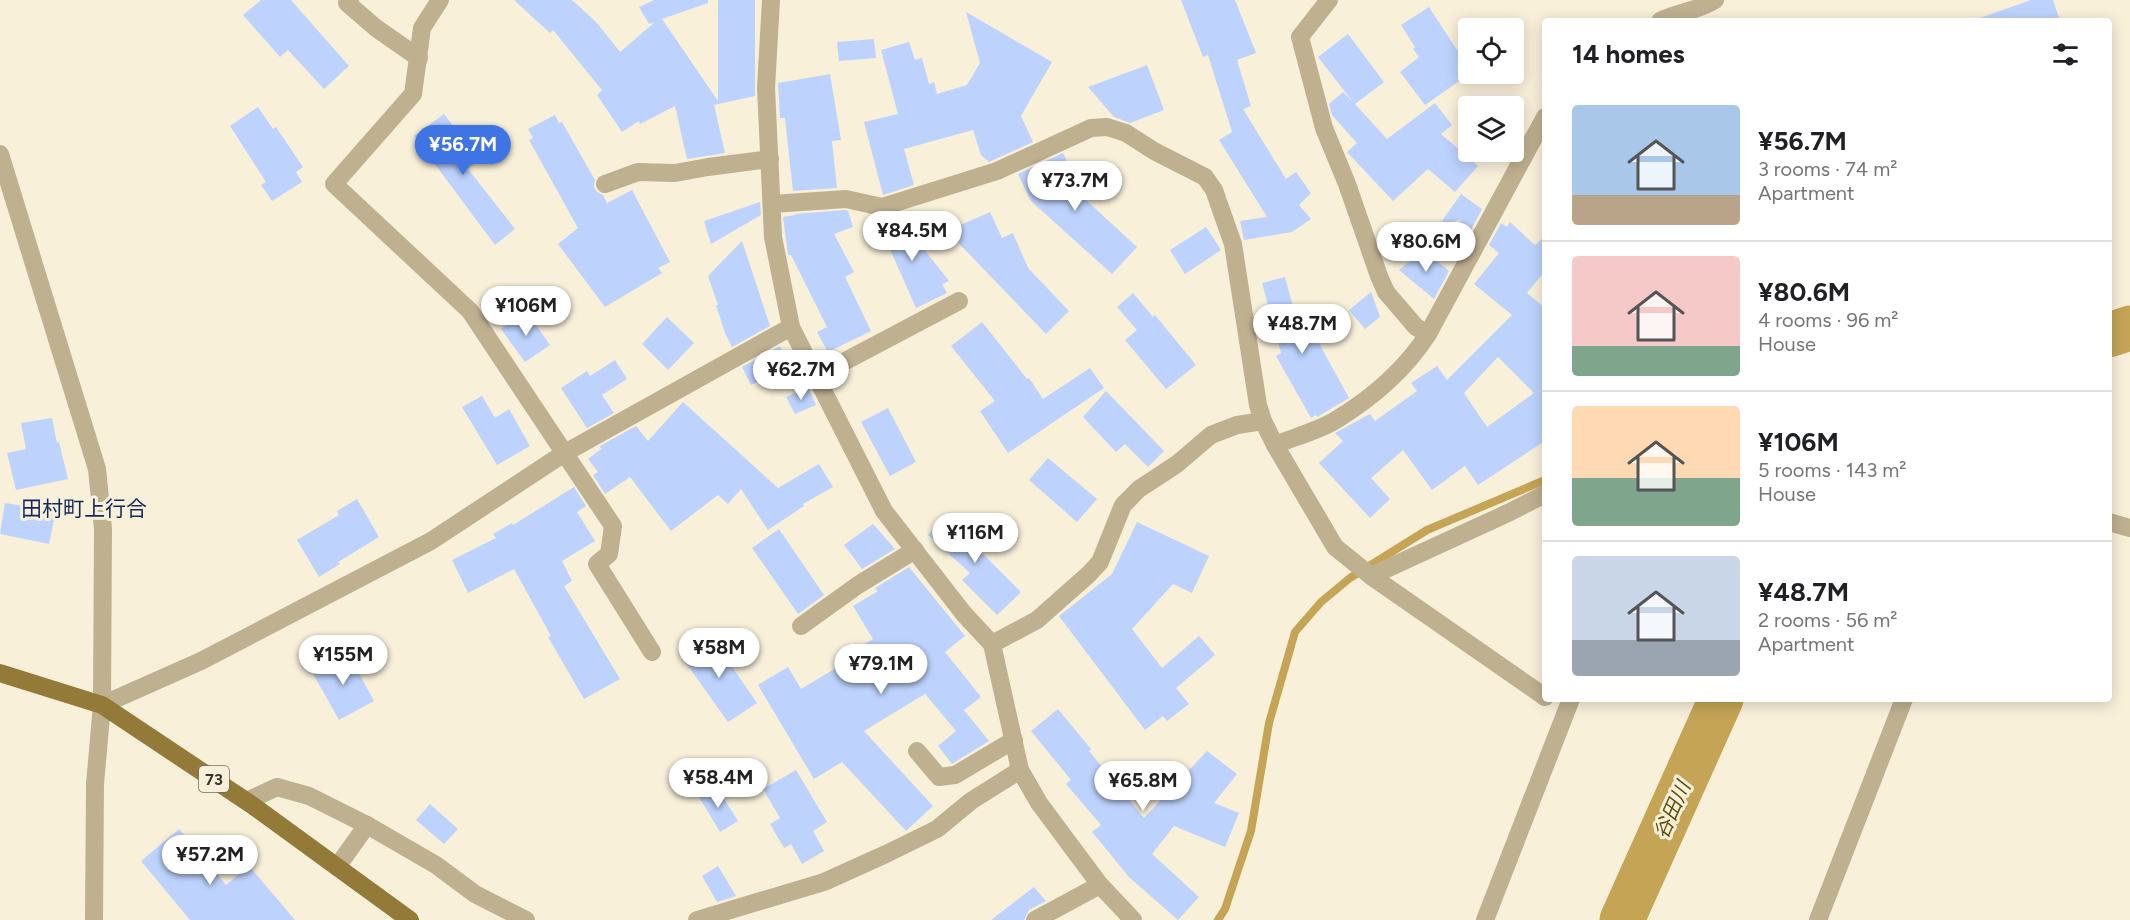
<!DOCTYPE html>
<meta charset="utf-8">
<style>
:root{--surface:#fff;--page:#f6f6f6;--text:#202124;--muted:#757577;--line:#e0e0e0;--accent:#3f74e4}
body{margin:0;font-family:Figtree,"Noto Sans JP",sans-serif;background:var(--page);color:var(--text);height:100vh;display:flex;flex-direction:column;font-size:22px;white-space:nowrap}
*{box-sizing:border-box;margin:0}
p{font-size:20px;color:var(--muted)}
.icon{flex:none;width:33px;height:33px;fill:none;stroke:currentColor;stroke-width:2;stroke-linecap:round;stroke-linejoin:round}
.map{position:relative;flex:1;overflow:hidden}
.panel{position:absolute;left:1542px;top:18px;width:570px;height:684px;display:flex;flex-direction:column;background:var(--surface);border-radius:6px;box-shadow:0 3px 15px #0003}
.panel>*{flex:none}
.buttons{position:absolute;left:1458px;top:18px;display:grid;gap:12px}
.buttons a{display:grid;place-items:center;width:66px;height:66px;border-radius:6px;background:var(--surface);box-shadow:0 3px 15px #0003;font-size:30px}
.price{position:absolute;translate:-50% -51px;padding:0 14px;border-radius:21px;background:#fff;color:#222;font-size:20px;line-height:39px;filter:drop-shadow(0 2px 3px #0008)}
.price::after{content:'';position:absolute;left:50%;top:36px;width:18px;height:14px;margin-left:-9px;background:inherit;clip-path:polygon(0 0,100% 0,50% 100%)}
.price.selected{background:var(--accent);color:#fff}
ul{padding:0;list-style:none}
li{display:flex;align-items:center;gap:18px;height:150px;padding:0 30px}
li+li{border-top:2px solid var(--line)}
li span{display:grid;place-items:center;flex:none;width:168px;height:120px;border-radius:6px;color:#555}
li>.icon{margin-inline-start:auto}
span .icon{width:72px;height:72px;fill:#fffc;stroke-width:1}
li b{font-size:26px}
h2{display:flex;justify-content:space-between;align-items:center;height:72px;padding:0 30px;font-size:26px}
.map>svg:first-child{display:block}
</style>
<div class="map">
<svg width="2130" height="920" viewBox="0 0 2130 920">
<rect width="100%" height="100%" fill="#f9f0da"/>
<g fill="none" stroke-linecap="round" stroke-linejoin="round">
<!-- stream -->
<path stroke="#c5a455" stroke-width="8" d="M1218 920 1225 909 1251 831 1269 723 1295 632 1321 602 1350 578 1427 530 1545 480"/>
<!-- river -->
<g stroke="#c5a455" stroke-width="45">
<path d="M2109 335 2130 328"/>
<path d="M1622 920 1721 699"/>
</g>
</g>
<!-- building -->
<g fill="#bdd3fd" fill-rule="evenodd">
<path d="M261 0H291L349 66 324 89 288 50 280 57 243 15Z"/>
<path d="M514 0H572L597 23 620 52 655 22 649 24 639 7 654 0H708V3L662 19 718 101V0H755V96L714 105 725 153 687 159 675 106 640 124 639 121 622 132 597 95 602 90 553 30 550 33Z"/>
<path d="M1181 0H1235L1256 53 1237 60 1251 106 1243 109 1286 179 1296 172 1311 193 1299 205 1311 219 1292 232 1244 240 1240 221 1267 217 1219 140 1232 132 1208 55 1203 57Z"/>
<path d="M2031 0H2053L2060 21H1981L1980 18Z"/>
<path d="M1429 7 1457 50 1461 48 1468 59V75L1425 105 1400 72 1419 57 1413 49 1415 47 1401 25Z"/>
<path d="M966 12 1052 62 1021 116 1033 142 989 162 981 155 973 130 904 149 914 185 883 195 864 122 898 114 881 50 909 42 915 60 922 58 929 84 934 82 937 94 967 85 980 63Z"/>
<path d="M1348 34 1384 82 1355 104 1387 139 1435 103 1452 125 1441 134 1478 166 1455 192 1428 169 1393 201 1347 152 1357 143 1332 115 1329 104 1343 92 1353 102 1318 57Z"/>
<path d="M874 39 876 58 839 61 837 42Z"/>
<path d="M1147 65 1164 110 1130 123 1114 117 1088 87Z"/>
<path d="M830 74 841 140 832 141 837 188 793 191 785 118H780L778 83Z"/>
<path d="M258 107 273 129 276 127 303 167 296 172 302 182 272 201 261 185 266 182 230 126Z"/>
<path d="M444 114 479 160 468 169 515 229 495 245 414 136Z"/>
<path d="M555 115 559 123 562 122 595 180 594 187 597 192 603 195 607 203 632 190 670 262 658 268 662 273 605 307 558 244 578 228 529 140 533 138 528 129Z"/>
<path d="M1063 153 1086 200 1137 247 1112 274 1031 201 1018 174Z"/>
<path d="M1461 194 1482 209 1470 232 1457 223 1462 219 1437 228Z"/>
<path d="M760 202 761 215 711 244 704 221Z"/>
<path d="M845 210 848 211 853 227 834 234 854 272 845 277 871 331 828 352 817 332 827 327 791 255H788L783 217 795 215V214Z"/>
<path d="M990 212 1002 238 1013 233 1028 268 1069 311 1046 334 947 231Z"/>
<path d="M896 214 949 281 942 284 947 293 916 308 886 240 882 242 873 224Z"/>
<path d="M1510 222 1535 245 1545 236V271L1527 293 1545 308V441L1478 485 1465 466 1432 490 1403 450 1371 478 1390 499 1370 518 1319 463 1343 441 1335 433 1370 414 1375 421 1417 391 1411 383 1437 366 1447 380 1512 315 1474 284 1499 253 1489 245 1501 223 1507 227ZM1498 357 1534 393 1487 427 1464 393Z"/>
<path d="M1206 227 1221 250 1185 274 1170 250Z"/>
<path d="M742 241 770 326 732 347 725 333 716 305H718L708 276Z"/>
<path d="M1424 250 1449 271 1434 299 1399 270Z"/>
<path d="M1285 277 1302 341 1314 334 1349 398 1317 417 1316 415 1311 418 1276 356 1281 353 1262 283Z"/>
<path d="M1371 292 1380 317 1365 329 1349 310Z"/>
<path d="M1133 293 1153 317 1155 315 1196 365 1166 389 1125 340 1137 330 1117 307Z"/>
<path d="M526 311 550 345 525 362 501 329Z"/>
<path d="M667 317 694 343 668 370 642 344Z"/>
<path d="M982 322 1027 379 1029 378 1043 399 1090 368 1104 388 1008 453 980 411 995 401 951 346Z"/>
<path d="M780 346 788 366 751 385 742 367Z"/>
<path d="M615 360 627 379 602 395 614 413 587 428 561 388 587 371 590 376Z"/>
<path d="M808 387 816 405 795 414 786 397Z"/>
<path d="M1106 391 1164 451 1148 467 1125 444 1116 452 1083 417Z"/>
<path d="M482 396 495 418 509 409 530 446 497 465 462 407Z"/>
<path d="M683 402 778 488 819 464 833 487 803 504 804 506 768 530 741 489 728 504 718 495 671 531 630 477 605 494 593 475 598 472 588 459 601 449 600 446 636 426 648 441Z"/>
<path d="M888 408 916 462 890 476 861 422Z"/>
<path d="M52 418 57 443 59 442 68 479 16 490 7 453 26 449 21 423Z"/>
<path d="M1048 458 1097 499 1077 522 1029 480Z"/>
<path d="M574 487 586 506 577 512 595 541 562 561 572 581 564 586 620 679 584 699 548 637 551 636 514 569 468 593 452 560 496 538 493 534 512 523 513 525Z"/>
<path d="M357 499 379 537 338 562 340 564 319 577 297 540 339 515 337 511Z"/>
<path d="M5 503 56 511 49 544 0 534Z"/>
<path d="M949 512 983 544 978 549 1021 592 997 615 962 580 970 573 928 535Z"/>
<path d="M1137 522 1209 556 1192 593 1173 584 1132 629 1162 668 1199 636 1215 655 1176 688 1189 704 1167 721 1163 716 1145 730 1059 616 1112 574Z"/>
<path d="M873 524 895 549 862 569 844 545Z"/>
<path d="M779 529 824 595 798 614 752 548Z"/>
<path d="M909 567 965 636 945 652 981 697 964 710 989 741 952 764 938 746 956 731 925 694 864 731 933 806 906 831 842 762 814 779 758 685 788 667 801 689 851 659 848 654 873 639 853 606 878 591 875 588Z"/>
<path d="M711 636 757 703 728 722 681 656Z"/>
<path d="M348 653 374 701 339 720 312 672Z"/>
<path d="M1058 709 1091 749 1089 751 1144 818 1207 751 1237 774 1214 803 1239 813 1225 847 1174 826 1152 854 1199 897 1178 920 1129 877 1092 832 1101 825 1066 784 1071 780 1031 731Z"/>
<path d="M796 770 827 822 813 831 824 851 802 864 791 844 784 848 770 824 780 818 763 789Z"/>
<path d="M716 786 738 821 720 832 699 797Z"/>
<path d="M430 804 458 829 444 844 416 820Z"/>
<path d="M179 829 226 885 249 866 295 920H190L141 861Z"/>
<path d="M718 866 736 896 717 902 702 876Z"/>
<path d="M1034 887 1046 901 1029 910 1024 920H991Z"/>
</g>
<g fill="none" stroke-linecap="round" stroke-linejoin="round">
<!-- minor -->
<g stroke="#bfb090" stroke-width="18">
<path d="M350 0 347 3 376 28 419 58"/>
<path d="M440 0 422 28 413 94 334 184 470 311 613 526 609 554 597 564 652 652"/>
<path d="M771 0 766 88 773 237 791 327"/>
<path d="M1329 0 1300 37 1324 128 1347 184 1379 276 1386 292 1416 327 1428 334"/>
<path d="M1660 21C1678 12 1698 11 1715 0"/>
<path d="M0 154 97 469 103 529 102 705 95 784 94 920"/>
<path d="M605 184 638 172 675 173 708 167 770 159"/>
<path d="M772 204 846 199 882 207 997 171 1091 128 1107 127 1126 133 1154 151 1205 177 1214 190 1233 244 1258 405 1263 421 1275 445 1335 547 1371 576 1545 697"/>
<path d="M817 376 959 301"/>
<path d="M1275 445C1294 437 1318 431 1336 420 1372 398 1405 370 1428 334L1545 117"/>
<path d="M2109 522 2130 528"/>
<path d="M1371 576 1510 512 1545 494"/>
<path d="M801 626 858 585 915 550"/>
<path d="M992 644 1037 620 1089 574 1100 562 1123 505 1139 489 1177 464 1211 435 1237 425 1263 421"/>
<path d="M102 705 201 661 431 541 563 454 791 327 884 511 964 614 992 644 1020 770 1039 803 1100 885 1133 920"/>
<path d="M917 751 939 777 955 775 1014 740"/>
<path d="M247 801 277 787 309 796 367 825 436 865 475 894 526 920"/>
<path d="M337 867 367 825"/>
<path d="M697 920 824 882 886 854 937 829 971 801 1020 770"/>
<path d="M1035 920 1100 885"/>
<path d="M1485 920 1571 699"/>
<path d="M1818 920 1904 699"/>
</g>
<!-- major -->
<path stroke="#947a39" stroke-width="18" d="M0 673 102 705 252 805 410 920"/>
</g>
<g text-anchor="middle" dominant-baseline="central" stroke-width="6" stroke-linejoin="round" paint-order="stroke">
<!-- shield labels -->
<rect fill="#f9f0da" stroke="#736d61" stroke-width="1.5" x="199" y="766" width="30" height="26" rx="4.5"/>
<g font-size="16" font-weight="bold" fill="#39352d">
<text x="214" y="779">73</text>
</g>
<!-- water labels -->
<g font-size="20" font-style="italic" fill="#614b0b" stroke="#f9f0da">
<text transform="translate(1672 810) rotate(-66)">谷田川</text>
</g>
<!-- quarter labels -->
<g font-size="21" fill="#10285e" stroke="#f9f0da">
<text x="84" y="508">田村町上行合</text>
</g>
</g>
</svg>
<div class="buttons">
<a><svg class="icon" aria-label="locate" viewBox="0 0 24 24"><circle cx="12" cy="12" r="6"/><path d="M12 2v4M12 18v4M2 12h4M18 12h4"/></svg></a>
<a><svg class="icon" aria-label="layers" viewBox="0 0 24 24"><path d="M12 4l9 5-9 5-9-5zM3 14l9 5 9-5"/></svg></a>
</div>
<b class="price selected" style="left:463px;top:176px">¥56.7M</b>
<b class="price" style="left:1075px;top:212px">¥73.7M</b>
<b class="price" style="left:912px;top:262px">¥84.5M</b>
<b class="price" style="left:1426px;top:273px">¥80.6M</b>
<b class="price" style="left:526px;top:337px">¥106M</b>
<b class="price" style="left:1302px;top:355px">¥48.7M</b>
<b class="price" style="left:801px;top:401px">¥62.7M</b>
<b class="price" style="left:975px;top:564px">¥116M</b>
<b class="price" style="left:719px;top:679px">¥58M</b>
<b class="price" style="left:343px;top:686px">¥155M</b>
<b class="price" style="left:881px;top:695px">¥79.1M</b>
<b class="price" style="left:718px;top:809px">¥58.4M</b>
<b class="price" style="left:1143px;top:812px">¥65.8M</b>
<b class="price" style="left:210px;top:886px">¥57.2M</b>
<section class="panel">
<h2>14 homes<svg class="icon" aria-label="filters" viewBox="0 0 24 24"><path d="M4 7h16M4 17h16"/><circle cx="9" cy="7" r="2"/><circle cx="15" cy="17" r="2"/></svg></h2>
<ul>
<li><span style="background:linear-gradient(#a9c7e8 75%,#b9a48a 0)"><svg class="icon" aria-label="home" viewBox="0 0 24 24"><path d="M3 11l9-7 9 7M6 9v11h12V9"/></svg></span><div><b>¥56.7M</b><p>3 rooms · 74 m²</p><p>Apartment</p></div></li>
<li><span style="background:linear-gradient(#f6c9c9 75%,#7fa58c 0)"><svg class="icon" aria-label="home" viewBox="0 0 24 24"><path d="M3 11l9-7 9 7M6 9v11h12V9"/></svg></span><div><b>¥80.6M</b><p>4 rooms · 96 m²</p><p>House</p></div></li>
<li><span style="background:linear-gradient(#ffd9b3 60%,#7fa58c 0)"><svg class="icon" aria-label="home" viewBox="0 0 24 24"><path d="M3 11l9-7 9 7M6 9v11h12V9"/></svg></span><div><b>¥106M</b><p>5 rooms · 143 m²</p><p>House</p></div></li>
<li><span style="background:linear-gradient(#c9d6e8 70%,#9aa5b1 0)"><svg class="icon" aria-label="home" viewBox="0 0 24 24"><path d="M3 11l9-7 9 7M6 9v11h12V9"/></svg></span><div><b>¥48.7M</b><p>2 rooms · 56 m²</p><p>Apartment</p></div></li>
</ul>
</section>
</div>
